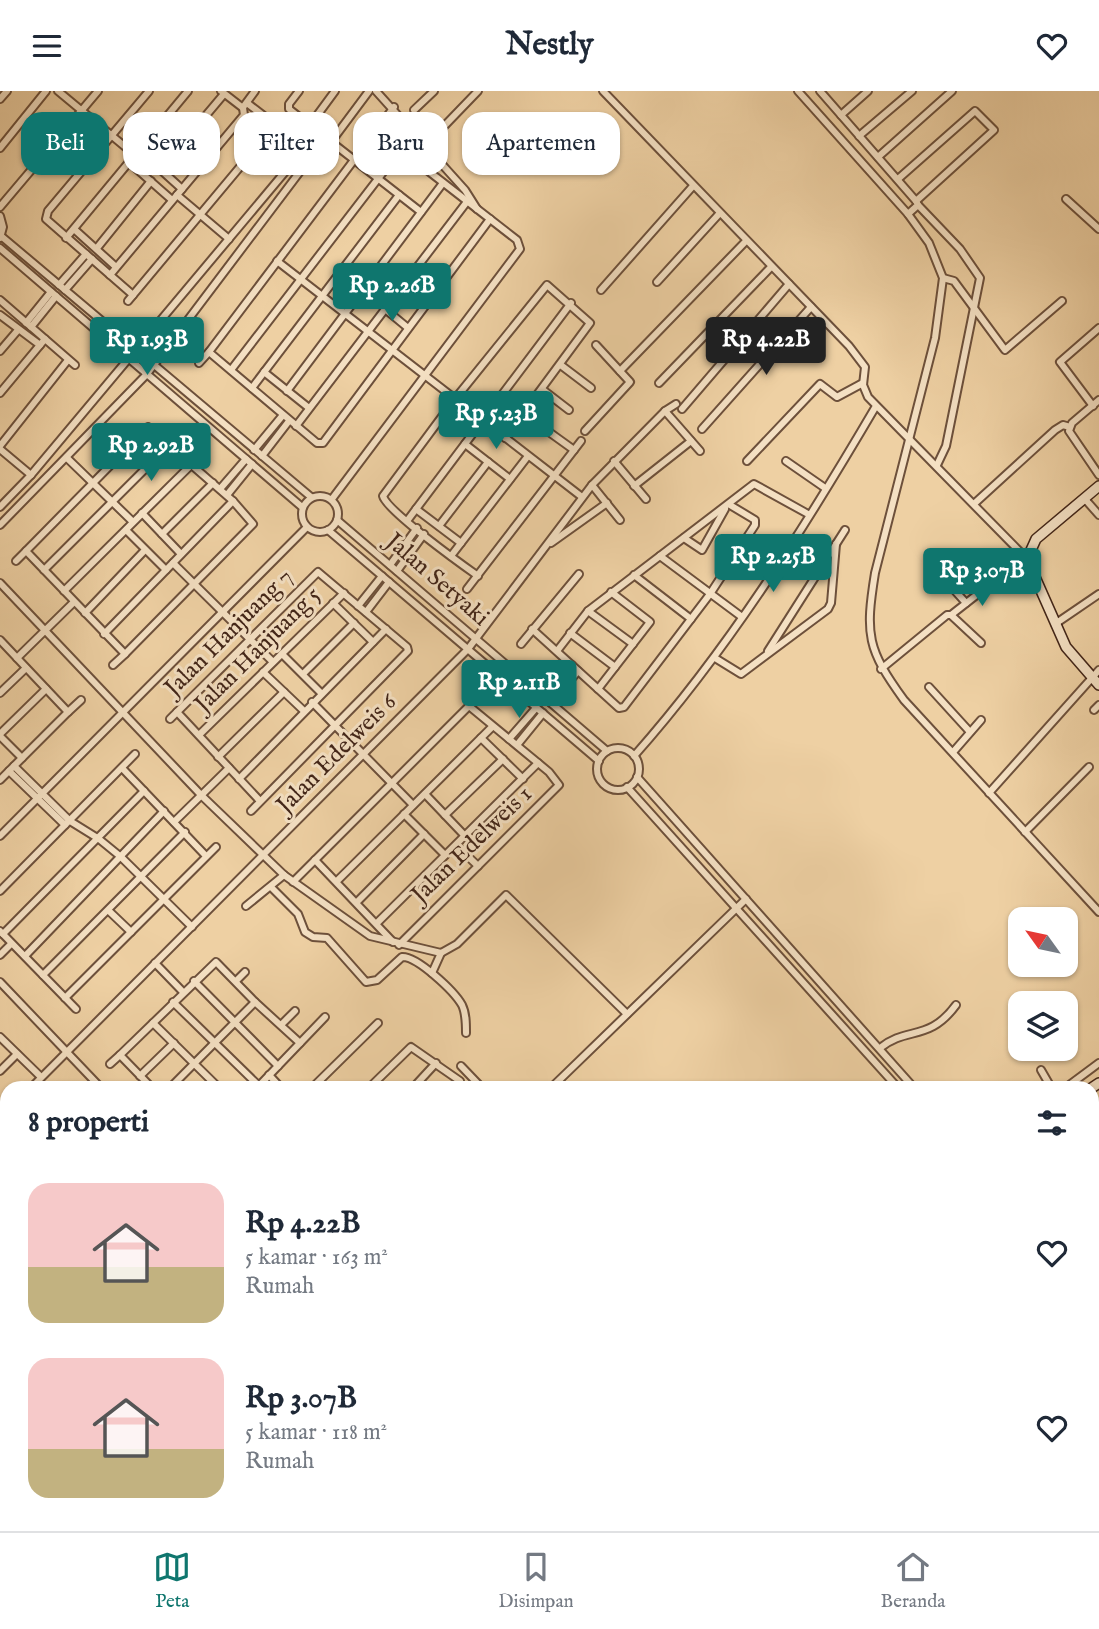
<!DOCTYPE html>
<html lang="id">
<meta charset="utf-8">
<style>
:root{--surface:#fff;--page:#f6f6f7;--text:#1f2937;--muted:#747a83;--line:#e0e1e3;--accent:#0f766e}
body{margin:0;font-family:"IM FELL English",serif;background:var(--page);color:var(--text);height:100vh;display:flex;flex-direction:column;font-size:26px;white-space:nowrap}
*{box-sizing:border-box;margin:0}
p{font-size:23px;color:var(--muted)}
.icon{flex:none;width:38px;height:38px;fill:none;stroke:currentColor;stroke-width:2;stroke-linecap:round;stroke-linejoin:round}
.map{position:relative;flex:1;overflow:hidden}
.drawer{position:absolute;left:0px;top:990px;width:1099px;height:450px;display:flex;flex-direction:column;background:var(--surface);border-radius:21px 21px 0 0;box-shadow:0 2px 5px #0004}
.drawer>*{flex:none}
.hud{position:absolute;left:21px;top:21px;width:700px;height:63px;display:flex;gap:14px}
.needle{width:46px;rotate:303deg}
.controls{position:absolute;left:1008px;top:816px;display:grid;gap:14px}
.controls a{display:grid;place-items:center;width:70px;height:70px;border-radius:14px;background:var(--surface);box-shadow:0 2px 5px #0004;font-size:35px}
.price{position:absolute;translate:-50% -60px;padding:0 16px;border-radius:7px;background:var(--accent);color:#fff;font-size:23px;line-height:46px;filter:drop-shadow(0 2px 4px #0008)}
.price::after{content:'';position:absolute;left:50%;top:42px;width:21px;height:16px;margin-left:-10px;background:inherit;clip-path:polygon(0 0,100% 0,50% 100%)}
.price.selected{background:#222;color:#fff}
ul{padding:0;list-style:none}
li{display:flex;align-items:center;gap:21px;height:175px;padding:0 28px}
li span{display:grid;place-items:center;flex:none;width:196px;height:140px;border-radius:21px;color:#555}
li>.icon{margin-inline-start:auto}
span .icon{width:84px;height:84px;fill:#fffc;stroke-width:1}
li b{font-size:30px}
h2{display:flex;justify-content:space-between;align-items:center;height:84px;padding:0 28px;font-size:30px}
.pill{padding:0 24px;border-radius:21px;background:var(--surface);box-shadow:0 2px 5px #0004;font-size:24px;line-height:63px}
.pill.selected{background:var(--accent);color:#fff}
header{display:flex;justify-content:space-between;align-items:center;height:91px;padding:0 28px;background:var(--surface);font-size:32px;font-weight:700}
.menu{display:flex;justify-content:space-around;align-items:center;height:98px;border-top:2px solid var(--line);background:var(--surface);font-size:19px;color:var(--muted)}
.menu a{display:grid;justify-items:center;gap:4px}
.menu .selected{color:var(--accent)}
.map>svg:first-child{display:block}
</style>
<header><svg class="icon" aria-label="menu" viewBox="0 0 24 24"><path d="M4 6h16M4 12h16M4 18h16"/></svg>Nestly<svg class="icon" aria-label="heart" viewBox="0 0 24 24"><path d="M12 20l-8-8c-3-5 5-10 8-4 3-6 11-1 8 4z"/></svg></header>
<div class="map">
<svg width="1099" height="1440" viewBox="0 0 1099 1440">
<defs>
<pattern id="water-ripples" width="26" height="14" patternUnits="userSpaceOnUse" patternTransform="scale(1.75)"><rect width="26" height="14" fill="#9cb4af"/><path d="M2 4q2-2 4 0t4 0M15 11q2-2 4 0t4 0" fill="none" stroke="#81928d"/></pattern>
</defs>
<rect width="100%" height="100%" fill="#eed0a3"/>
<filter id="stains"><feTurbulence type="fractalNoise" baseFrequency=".00286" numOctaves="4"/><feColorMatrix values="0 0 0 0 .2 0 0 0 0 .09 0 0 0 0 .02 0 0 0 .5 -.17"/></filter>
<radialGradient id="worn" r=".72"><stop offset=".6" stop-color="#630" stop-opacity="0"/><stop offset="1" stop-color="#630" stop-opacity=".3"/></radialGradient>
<!-- green -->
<g fill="#b5bc88" stroke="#7c7050" stroke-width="2">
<path d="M535 1433H604L596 1440H525Z"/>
<path d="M637 1433H694L698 1440H644Z"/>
</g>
<!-- water -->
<path fill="url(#water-ripples)" stroke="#787b73" stroke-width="2" d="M486 1433H535L525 1440H476Z"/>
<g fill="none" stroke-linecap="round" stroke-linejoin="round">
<defs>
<g id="street">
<path d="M58 0 135 64"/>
<path d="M221 0 243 17"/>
<path d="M299 0 289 13V18L421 121"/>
<path d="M376 0 465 99 477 118"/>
<path d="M603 0 849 255 865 276 863 294 868 306 1027 468"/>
<path d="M798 0 908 123 929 152 943 187 935 247 875 482C865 544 867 558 904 609L1099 821"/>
<path d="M820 0 916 110 918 114 908 123"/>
<path d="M0 8 7 0"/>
<path d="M244 15 255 0"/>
<path d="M394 16 209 261 317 352H323L490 128"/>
<path d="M414 19 434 0"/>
<path d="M841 24 868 0"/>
<path d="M310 34 335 0"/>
<path d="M859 45 912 0"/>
<path d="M331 51 369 0"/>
<path d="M425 55 478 0"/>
<path d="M0 57 46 0"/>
<path d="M140 60 182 98"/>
<path d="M878 66 952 0"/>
<path d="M130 72 172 109"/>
<path d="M160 79 224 3"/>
<path d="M898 88 975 20 994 39 916 110"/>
<path d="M177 104 229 148"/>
<path d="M1066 108 1099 138"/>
<path d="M918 114 960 158 980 187 946 355 937 374"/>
<path d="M0 116 98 0"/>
<path d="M0 125 3 136 0 147"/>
<path d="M74 138 116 176"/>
<path d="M1 145 311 406"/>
<path d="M66 147 188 0"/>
<path d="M0 157 302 416"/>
<path d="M97 157 151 90"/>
<path d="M277 170 582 406"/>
<path d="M110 184 244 24 243 17"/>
<path d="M943 187 954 190 1005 259 1062 210"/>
<path d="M657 191 719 123"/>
<path d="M59 194 86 163"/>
<path d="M65 199 92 168"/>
<path d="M601 199 693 95"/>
<path d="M133 204 46 128 48 120 149 0"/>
<path d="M0 209 75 274"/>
<path d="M128 210 275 34"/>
<path d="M385 218 408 237"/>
<path d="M0 224 40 254"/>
<path d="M26 232 51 201"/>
<path d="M755 233 787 264"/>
<path d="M31 236 56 205"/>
<path d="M0 260 18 239"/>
<path d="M199 272 209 261"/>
<path d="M562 275 591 297"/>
<path d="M231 279 414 41"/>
<path d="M620 280 746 150"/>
<path d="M264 281 309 317"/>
<path d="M659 292 771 176"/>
<path d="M252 297 399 104"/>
<path d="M543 299 569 319"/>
<path d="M287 300 443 92"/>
<path d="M0 302 45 248"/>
<path d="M1099 309 1072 332 1069 340 1099 384"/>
<path d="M1093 315 1060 271 1099 237"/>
<path d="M682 318 789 193"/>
<path d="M665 320 700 360"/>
<path d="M524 323 574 359"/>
<path d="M296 335 466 112"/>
<path d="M148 336 233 410 253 433 125 563 26 460Z"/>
<path d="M702 338 811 216"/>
<path d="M585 340 630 291 596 254"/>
<path d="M465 353 510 388"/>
<path d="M0 355 68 269"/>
<path d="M0 358 31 384"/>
<path d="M254 359 283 324"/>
<path d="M262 365 289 330"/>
<path d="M67 367 133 431"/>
<path d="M614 370 646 408"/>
<path d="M747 370 820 293 837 306 863 292"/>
<path d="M786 370 825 397"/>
<path d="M592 394 620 429"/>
<path d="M634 395 691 350"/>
<path d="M220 398 246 368"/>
<path d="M227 404 252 373"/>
<circle cx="320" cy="423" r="18"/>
<path d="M1084 407 1099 424"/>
<path d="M332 408 520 158 517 149 400 58"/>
<path d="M975 412 1055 339 1063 334 1070 336"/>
<path d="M0 416 31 384 305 57"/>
<path d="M416 418 461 452"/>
<path d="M142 422 181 463"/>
<path d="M337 429 607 660"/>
<path d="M407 430 571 212"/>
<path d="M0 434 147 283 311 66 312 62 247 12"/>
<path d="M439 435 488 371"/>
<path d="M126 439 166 479"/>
<path d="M328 439 599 670"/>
<path d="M162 443 213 392"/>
<path d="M684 447 702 459 725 418"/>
<path d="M551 452 607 412"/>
<path d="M451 465 528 365"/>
<path d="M660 465 742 526"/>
<path d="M16 470 26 460"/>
<path d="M173 472 273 571"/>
<path d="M931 473 966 512"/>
<path d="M390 474 417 437"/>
<path d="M44 479 170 353"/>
<path d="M397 480 424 443"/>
<path d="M634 484 691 528"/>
<path d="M478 485C461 473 386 419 383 405L455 308 547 194 590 232 505 347"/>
<path d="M0 492 202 705 284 784 370 845 441 862 457 853 506 804 627 923"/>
<path d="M467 498 581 350"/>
<path d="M64 500 192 373"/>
<path d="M333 512 373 551"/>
<path d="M358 515 382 485"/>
<path d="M588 520 633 553"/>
<path d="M366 521 389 491"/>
<path d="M85 522 145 459"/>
<path d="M951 524 997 488"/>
<path d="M1055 533 1099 503"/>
<path d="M532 538 619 617 624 616 710 503 755 434V429L730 414"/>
<path d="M570 542 615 576"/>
<path d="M104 543 233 410"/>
<path d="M0 549 68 621 0 689"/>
<path d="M521 553 579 483"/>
<path d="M557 560 588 520 754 393 808 423"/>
<path d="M768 560 845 439"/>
<path d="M282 563 321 602"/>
<path d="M17 567 74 511"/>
<path d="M715 567 741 583 828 518 831 512 836 453"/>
<path d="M113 574 125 563"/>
<path d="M881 578 947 524H951L981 552"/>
<path d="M263 581 304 620"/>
<path d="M303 583 354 532"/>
<path d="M929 596 970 641"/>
<path d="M598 598 650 531 611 501"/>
<path d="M0 602 26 577"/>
<path d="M545 607 572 574"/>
<path d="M312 611 413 714"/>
<path d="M551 612 578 580"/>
<path d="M1094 619 1099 614"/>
<path d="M68 621 81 609"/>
<path d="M177 621 260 710"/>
<path d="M170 628 318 481 407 556 408 560 251 720"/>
<path d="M0 643 46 598"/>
<path d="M199 644 344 502"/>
<path d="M0 645 22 667"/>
<path d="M481 647 523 688"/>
<path d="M509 648 536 617"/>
<path d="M517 654 543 622"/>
<circle cx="618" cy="678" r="21"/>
<path d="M954 660 981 629"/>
<path d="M634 665C728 559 805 436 876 315"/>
<path d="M218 666 284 601"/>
<path d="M14 675 70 730 99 748 121 766 192 836"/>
<path d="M122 677 206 765"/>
<path d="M9 680 65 734"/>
<path d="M637 686 915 998"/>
<path d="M239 688 386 538"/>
<path d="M627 696 899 998"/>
<path d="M989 702 1099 579"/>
<path d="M425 703 465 745"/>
<path d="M404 723 445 764"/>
<path d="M445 724 503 668"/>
<path d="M174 731 229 677"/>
<path d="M1025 741 1089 676"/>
<path d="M0 745 307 436"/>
<path d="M456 754 478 775"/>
<path d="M315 769 393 851"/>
<path d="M337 790 492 636"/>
<path d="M293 791 478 606"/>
<path d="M271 796 298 823 305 841 313 846 327 847 366 891 377 889 402 866C417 865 454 900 462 914 466 922 466 932 466 942"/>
<path d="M0 800 135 663"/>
<path d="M357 811 424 743"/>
<path d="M246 815 284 784"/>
<path d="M109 820 131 841"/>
<path d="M377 832 538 672"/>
<path d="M0 840 76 918"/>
<path d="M3 843 144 700"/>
<path d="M399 854 559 694 549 681 469 615"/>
<path d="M0 864 11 853"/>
<path d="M25 865 164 720"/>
<path d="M155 872 183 901"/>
<path d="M432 882 441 862"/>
<path d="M43 884 185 741"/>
<path d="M194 890 278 975"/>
<path d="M236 890 245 881"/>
<path d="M0 891 102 998"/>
<path d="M65 907 216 756"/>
<path d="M173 911 259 995"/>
<path d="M255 911 300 952"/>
<path d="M153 932 220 998"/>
<path d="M281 934 295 920"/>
<path d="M0 946 41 986"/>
<path d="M880 957C907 935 929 951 956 914"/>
<path d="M110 973 120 964"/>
<path d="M461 975 483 998"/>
<path d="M1041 979 1052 998"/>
<path d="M0 980 17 963"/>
<path d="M269 984 282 998"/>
<path d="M140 985 174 952"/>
<path d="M30 998 468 558 592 394 665 320 676 313"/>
<path d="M153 998 120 964 216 871 255 911 169 998"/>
<path d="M256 998 325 926"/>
<path d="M311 998 378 932"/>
<path d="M368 998 411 956 460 990"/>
<path d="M412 998 436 972"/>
<path d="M550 998 746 808"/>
<path d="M1064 998 1099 972"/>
<path d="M0 1027 7 1020"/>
<path d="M2 1050 7 1057"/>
<path d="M0 1101 7 1111"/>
<path d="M0 1127 7 1137"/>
<path d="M1092 1145 1097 1152"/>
<path d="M0 1196 7 1201"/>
<path d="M0 1209 7 1214"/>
<path d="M1092 1384 1099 1381"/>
<path d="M1092 1426 1099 1421"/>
<path d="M267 1433 274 1440"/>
<path d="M280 1433 287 1440"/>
<path d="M705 1433H710"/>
<path d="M880 1433 895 1440"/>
<path d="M867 1440 875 1433"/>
<path d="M985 1440 993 1433"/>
</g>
<g id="secondary">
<path d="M1099 395 1036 448 1027 468 1066 556 1099 594"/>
<path d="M1090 998 1099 992"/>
<path d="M423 1440 434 1433"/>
</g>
</defs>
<!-- street casing -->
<use href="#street" stroke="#6d503b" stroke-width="10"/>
<!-- secondary casing -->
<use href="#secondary" stroke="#422518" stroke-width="12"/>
<!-- street -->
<use href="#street" stroke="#f4e0c3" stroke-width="6"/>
<!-- secondary -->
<use href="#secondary" stroke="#f4e0c3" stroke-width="9"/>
</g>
<g text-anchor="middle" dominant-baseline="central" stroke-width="6" stroke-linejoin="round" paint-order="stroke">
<!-- street labels -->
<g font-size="24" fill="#422518" stroke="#f4e0c3">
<text transform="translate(437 489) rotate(41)">Jalan Setyaki</text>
<text transform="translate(229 542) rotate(-45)">Jalan Hanjuang 7</text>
<text transform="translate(258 559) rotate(-45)">Jalan Hanjuang 5</text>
<text transform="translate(337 663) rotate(-45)">Jalan Edelweis 6</text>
<text transform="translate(472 754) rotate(-44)">Jalan Edelweis 1</text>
</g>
</g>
<rect width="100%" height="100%" filter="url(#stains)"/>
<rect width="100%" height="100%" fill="url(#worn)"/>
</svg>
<div class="controls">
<a><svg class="needle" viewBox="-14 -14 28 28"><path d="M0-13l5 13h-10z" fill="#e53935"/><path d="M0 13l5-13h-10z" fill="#747a83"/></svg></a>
<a><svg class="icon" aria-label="layers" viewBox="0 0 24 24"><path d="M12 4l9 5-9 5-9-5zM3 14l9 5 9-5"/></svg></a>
</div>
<b class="price" style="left:392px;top:232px">Rp 2.26B</b>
<b class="price" style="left:147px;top:286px">Rp 1.93B</b>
<b class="price selected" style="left:766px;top:286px">Rp 4.22B</b>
<b class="price" style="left:496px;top:360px">Rp 5.23B</b>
<b class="price" style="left:151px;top:392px">Rp 2.92B</b>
<b class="price" style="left:773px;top:503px">Rp 2.25B</b>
<b class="price" style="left:982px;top:517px">Rp 3.07B</b>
<b class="price" style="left:519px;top:629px">Rp 2.11B</b>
<div class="hud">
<a class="pill selected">Beli</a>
<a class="pill">Sewa</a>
<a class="pill">Filter</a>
<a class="pill">Baru</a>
<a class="pill">Apartemen</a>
</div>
<section class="drawer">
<h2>8 properti<svg class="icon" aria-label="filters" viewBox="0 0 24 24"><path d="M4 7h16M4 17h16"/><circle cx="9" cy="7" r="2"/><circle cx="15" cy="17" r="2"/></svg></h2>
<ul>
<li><span style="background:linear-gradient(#f6c9c9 60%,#c2b280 0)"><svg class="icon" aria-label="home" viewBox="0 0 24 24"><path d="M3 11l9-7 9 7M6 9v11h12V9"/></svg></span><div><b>Rp 4.22B</b><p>5 kamar · 163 m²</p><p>Rumah</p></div><svg class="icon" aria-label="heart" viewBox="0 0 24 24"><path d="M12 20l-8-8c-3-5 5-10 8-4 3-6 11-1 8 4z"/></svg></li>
<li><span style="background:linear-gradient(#f6c9c9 65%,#c2b280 0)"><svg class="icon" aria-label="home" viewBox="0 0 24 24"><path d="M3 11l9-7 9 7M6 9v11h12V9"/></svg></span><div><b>Rp 3.07B</b><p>5 kamar · 118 m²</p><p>Rumah</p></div><svg class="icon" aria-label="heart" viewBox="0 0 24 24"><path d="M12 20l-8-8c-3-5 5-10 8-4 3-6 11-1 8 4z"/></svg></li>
</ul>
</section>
</div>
<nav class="menu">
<a class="selected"><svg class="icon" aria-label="map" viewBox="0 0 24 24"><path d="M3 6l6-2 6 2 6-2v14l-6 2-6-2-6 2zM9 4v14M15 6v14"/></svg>Peta</a>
<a><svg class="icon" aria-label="saved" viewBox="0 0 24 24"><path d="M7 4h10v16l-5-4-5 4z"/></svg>Disimpan</a>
<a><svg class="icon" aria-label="home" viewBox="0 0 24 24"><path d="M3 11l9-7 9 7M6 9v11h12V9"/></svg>Beranda</a>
</nav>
